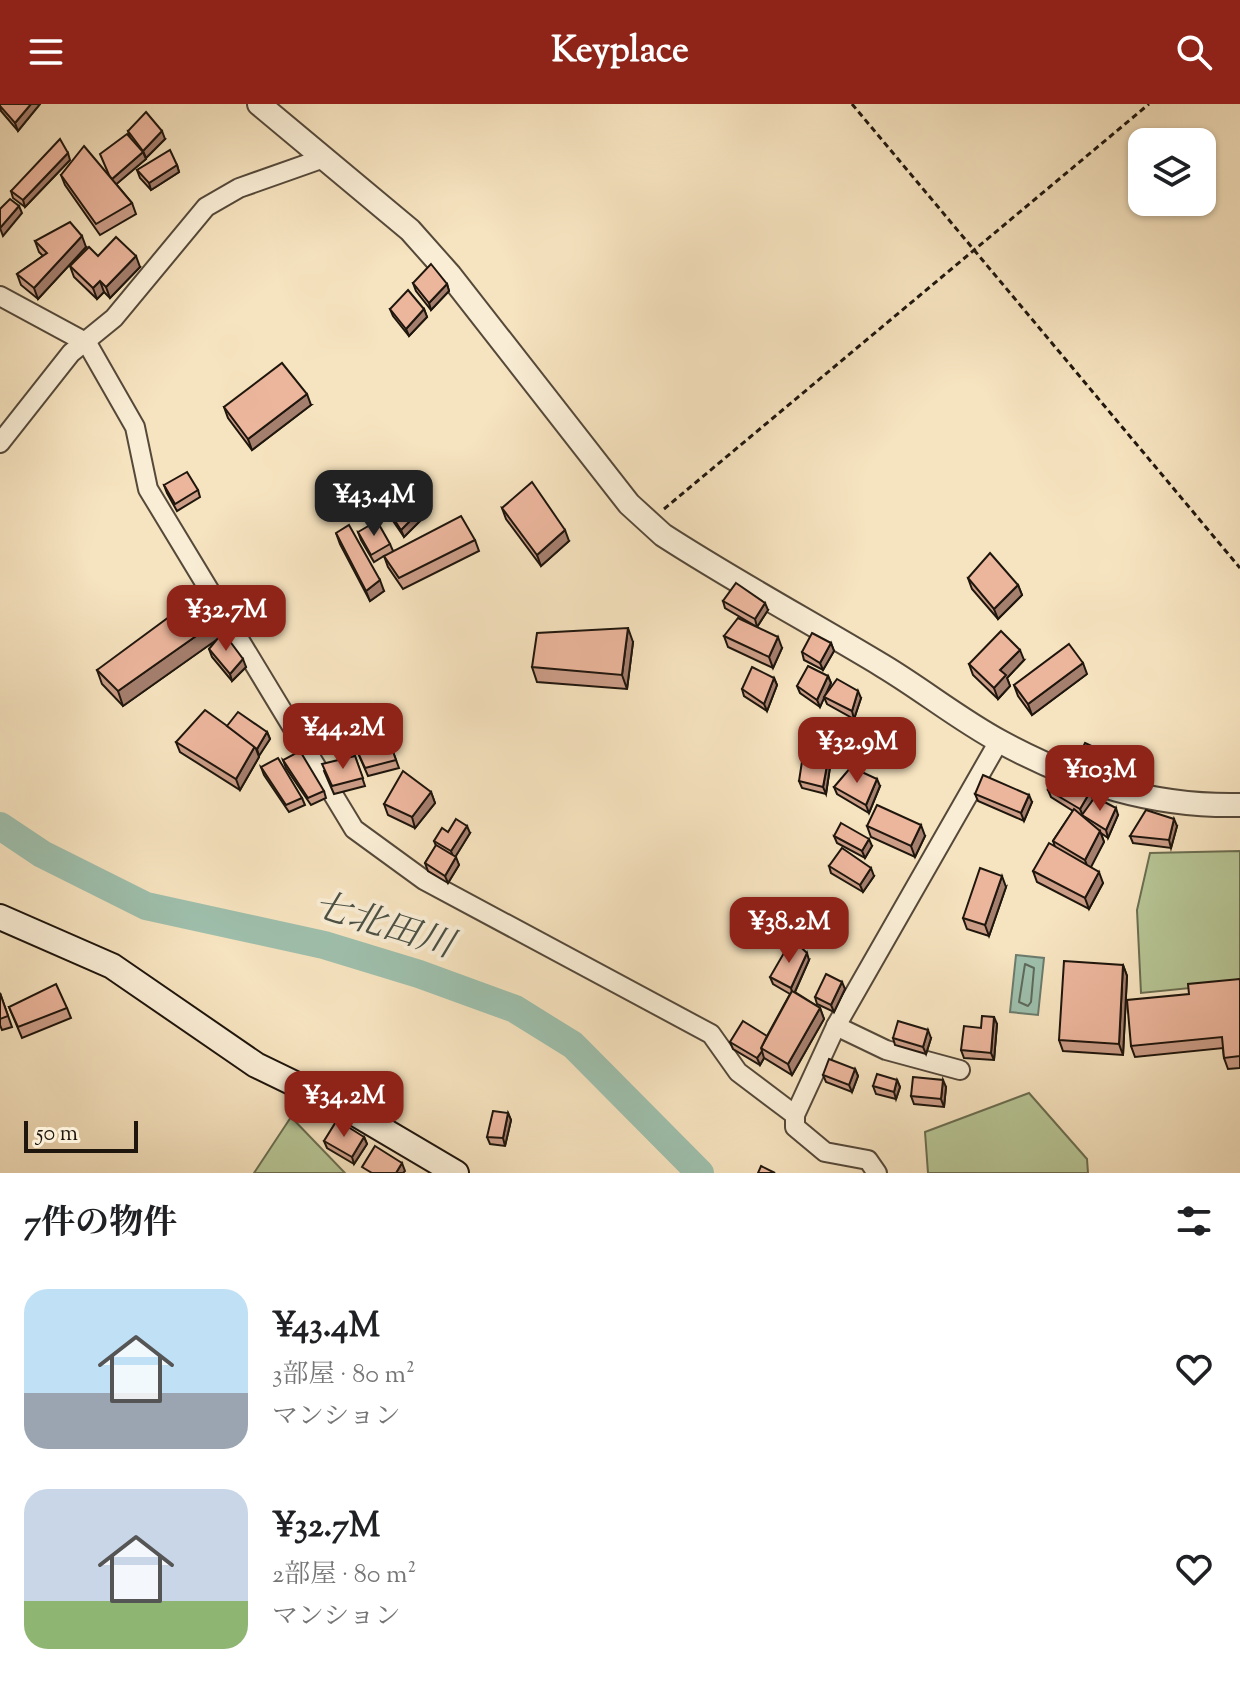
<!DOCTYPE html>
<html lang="ja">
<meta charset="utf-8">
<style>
:root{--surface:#fff;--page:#f6f6f6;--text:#202124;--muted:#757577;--accent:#8f2418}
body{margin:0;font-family:"Sorts Mill Goudy","Noto Serif JP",serif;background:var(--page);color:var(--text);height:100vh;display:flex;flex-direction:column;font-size:30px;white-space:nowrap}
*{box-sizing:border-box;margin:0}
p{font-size:26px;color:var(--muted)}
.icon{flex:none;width:44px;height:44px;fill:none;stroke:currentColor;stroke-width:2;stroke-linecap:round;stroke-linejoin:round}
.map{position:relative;height:1069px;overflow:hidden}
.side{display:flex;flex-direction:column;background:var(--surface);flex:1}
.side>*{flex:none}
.controls{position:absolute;left:1128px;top:24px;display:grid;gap:16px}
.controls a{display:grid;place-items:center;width:88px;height:88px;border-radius:16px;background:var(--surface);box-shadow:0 2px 6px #0004;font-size:40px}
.scale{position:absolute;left:24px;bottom:20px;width:114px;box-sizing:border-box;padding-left:8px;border:4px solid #1f160d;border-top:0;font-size:22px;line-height:28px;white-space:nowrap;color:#1f160d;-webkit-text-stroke:6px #f9edd5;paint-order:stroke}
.price{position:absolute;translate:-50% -68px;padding:0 18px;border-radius:16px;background:var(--accent);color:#fff;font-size:26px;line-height:52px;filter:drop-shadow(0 2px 4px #0008)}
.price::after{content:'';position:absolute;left:50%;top:48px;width:24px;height:18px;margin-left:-12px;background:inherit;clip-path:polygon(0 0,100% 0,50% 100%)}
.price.selected{background:#222;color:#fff}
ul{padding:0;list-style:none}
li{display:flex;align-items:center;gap:24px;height:200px;padding:0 24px}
li span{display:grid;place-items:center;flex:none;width:224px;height:160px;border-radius:24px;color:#555}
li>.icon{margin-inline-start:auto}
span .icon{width:96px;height:96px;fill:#fffc;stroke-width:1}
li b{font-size:34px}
h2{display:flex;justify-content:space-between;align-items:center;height:96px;padding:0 24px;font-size:34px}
header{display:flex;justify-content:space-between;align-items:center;height:104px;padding:0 24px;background:var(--accent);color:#fff;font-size:36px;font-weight:800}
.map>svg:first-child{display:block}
</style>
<header><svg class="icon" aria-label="menu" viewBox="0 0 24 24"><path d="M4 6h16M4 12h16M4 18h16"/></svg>Keyplace<svg class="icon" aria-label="search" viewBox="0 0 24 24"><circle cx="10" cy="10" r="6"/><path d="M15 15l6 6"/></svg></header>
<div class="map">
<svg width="1240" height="1069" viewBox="0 0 1240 1069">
<rect width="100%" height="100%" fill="#f6e3bf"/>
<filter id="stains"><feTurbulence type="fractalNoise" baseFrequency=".0025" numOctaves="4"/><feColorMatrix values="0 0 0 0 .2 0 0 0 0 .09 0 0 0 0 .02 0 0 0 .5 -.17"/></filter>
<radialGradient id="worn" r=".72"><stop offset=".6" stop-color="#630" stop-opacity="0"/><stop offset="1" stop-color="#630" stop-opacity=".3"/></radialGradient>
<!-- green -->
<g fill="#b7c595" stroke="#6b6e51" stroke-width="2">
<path d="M1240 747V879L1141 889 1137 806 1150 749Z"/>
<path d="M1029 989 1087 1055 1088 1069H928L925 1028Z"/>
<path d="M291 1013 345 1069H254Z"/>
</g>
<!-- water -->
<path fill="#9ebfac" stroke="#6b7b6c" stroke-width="2" d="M1016 851 1044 854 1038 911 1010 908Z"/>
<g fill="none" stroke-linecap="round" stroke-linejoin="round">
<!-- shore -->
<path stroke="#5e6a5c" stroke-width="2" d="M1025 860 1034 864 1031 898 1028 902 1019 898Z"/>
<!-- river -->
<path stroke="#9ebfac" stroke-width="28" d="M0 722 42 750 146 802 324 841 419 870 515 905 573 941 700 1069"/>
<defs>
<g id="minor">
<path d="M0 192 87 239 135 323 148 385 354 725 424 776 711 930 738 968 795 1011"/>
<path d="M0 339 71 249 114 214 206 103 239 84 324 54"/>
<path d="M836 922 886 946 960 966"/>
<path d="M877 1069 868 1056 825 1048 795 1023V1011L836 922 999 637"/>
</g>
<path id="tertiary" d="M259 0 410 126 450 171 629 400 663 431C734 477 810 518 883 562 923 586 960 616 1001 638 1077 679 1153 703 1240 701"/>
<path id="secondary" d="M0 813 112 862 256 961 351 1007 456 1069"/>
</defs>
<!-- minor casing -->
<use href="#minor" stroke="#55493a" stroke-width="22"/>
<!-- tertiary casing -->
<use href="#tertiary" stroke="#55493a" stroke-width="26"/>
<!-- secondary casing -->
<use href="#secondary" stroke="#1f160d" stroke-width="28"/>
<!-- path -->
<g stroke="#1f160d" stroke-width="3" stroke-dasharray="6 4" stroke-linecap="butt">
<path d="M852 0 1240 464"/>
<path d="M664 405 1149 0"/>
</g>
<!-- minor -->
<use href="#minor" stroke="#f9edd5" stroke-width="18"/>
<!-- tertiary -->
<use href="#tertiary" stroke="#f9edd5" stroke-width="22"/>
<!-- secondary -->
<use href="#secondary" stroke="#f9edd5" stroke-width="24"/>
</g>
<!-- wall -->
<g fill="#cb9d87" stroke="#1f160d" stroke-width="2">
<path d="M0 0H40L18 27 1 7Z"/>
<path d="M128 27 165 35 146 54 145 52 146 55 116 80 132 99 136 110 100 131 65 81 61 71 108 70 130 34Z"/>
<path d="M70 56 25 103 13 94 11 87Z"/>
<path d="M177 61 179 68 151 86 140 74 137 66Z"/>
<path d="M35 137 86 143 38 195 21 181 17 170 43 152 39 148Z"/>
<path d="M98 152 140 163 110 194 104 188 97 195 74 173 70 162Z"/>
<path d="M413 179 447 180 449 187 431 206 416 187Z"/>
<path d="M390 205H424L427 213 409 232 393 212Z"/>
<path d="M311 301 252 346 228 314 224 303Z"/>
<path d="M164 381 198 386 200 393 177 407 167 389Z"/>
<path d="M386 403 421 416 404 433 389 411Z"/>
<path d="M502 404 569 437 541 462 506 415Z"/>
<path d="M358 428 390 440 393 447 475 436 479 447 403 485 388 463 384 452 374 458 361 436Z"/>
<path d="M336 429 384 487 370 497 340 440Z"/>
<path d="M968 474 1018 481 1022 491 998 515 972 485Z"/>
<path d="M723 497 768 506 757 523 725 504Z"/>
<path d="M229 527 224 530 246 563 232 577 212 553 209 545 216 536 123 602 102 580 97 566Z"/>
<path d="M724 532 782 544 773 564 728 543Z"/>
<path d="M633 538 627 585 537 578 532 563Z"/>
<path d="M831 539 834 547 823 566 804 556 802 548Z"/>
<path d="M1024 556 1007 574 1010 582 998 595 973 571 969 560Z"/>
<path d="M1087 570 1032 611 1018 592 1014 581Z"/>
<path d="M828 572 831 579 824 593 861 594 854 615 827 600 824 593 820 603 800 589 797 582Z"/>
<path d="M774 574 777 581 767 607 744 592 742 585Z"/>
<path d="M267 628 270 635 259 651V653L240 686 180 648 176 638Z"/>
<path d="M388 634 399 664 368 672 358 649Z"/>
<path d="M853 636 903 640 892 661 856 643Z"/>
<path d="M1097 648 1089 665 1078 660 1077 656Z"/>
<path d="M355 652 365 682 334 690 324 667Z"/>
<path d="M283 656 324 687 326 694 311 701 286 664Z"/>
<path d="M261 663 302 694 305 701 289 708 264 671Z"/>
<path d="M830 663 826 690 802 684 799 677Z"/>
<path d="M880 682 869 709 837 690 834 683Z"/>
<path d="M1048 686 1093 696 1118 711 1108 734 1101 729 1104 738 1090 763 1103 779 1089 805 1037 778 1033 767 1055 743 1053 737 1073 707 1051 693Z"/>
<path d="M431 688 435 699 415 724 388 711 384 700Z"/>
<path d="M975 690 1032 698 1024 717 978 697Z"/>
<path d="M867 722 925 732 915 753 871 733Z"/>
<path d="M1177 722 1171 744 1133 739 1130 732Z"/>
<path d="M448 728 470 729 455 753 459 761 448 779 428 767 425 759 436 742 434 737Z"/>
<path d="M834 732 872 742 865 754 837 739Z"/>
<path d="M829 762 874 772 863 788 831 769Z"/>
<path d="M1006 783 989 832 967 825 963 814Z"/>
<path d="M809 856 795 888 820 904 824 915 792 971 764 954 760 961 733 945 730 938 767 932 790 890 773 880 770 873Z"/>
<path d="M1123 861 1127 872 1123 951 1063 947 1059 936Z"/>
<path d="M1240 875V964L1228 965 1224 954 1223 944 1135 953 1131 942 1189 890Z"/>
<path d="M845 885 834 908 817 900 815 893Z"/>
<path d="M0 889 12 923 2 926 0 921Z"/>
<path d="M9 903 67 904 71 914 22 934Z"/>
<path d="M997 920 994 956 964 954 961 946 981 924Z"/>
<path d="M893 934H931L926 950 895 941Z"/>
<path d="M855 965 858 972 852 988 826 978 823 971Z"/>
<path d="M897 976 900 983 896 995 876 990 873 982Z"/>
<path d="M946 983 944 1003 914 1000 911 992Z"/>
<path d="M508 1009 511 1016 505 1042 490 1040 487 1033Z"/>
<path d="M364 1033 367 1040 354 1060 327 1044 324 1037Z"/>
</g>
<!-- shaded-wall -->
<g fill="#a57f6e" stroke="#1f160d" stroke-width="2">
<path d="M31 0H40L18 27 15 19Z"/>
<path d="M162 27 165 35 146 54 143 47Z"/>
<path d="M143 48 146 55 113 83 111 76Z"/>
<path d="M68 49 70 56 25 103 23 96Z"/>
<path d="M177 61 179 68 151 86 149 79Z"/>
<path d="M19 102 22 109 3 132 0 124Z"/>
<path d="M82 132 86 143 38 195 34 184Z"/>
<path d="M136 152 140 163 110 194 106 183Z"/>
<path d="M100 177 104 188 97 195 93 184Z"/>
<path d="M447 180 449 187 431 206 429 199Z"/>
<path d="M424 205 427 213 409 232 406 225Z"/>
<path d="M307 290 311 301 252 346 248 335Z"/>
<path d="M418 409 421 416 404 433 401 426Z"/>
<path d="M565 426 569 437 541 462 537 451Z"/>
<path d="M380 476 384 487 370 497 366 487Z"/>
<path d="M1018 481 1022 491 998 515 994 505Z"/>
<path d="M765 499 768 506 757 523 755 515Z"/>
<path d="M223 513 229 527 123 602 118 587Z"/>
<path d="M628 524 633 538 627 585 622 571Z"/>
<path d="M778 533 782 544 773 564 769 553Z"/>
<path d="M831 539 834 547 823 566 820 559Z"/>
<path d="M1020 546 1024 556 1007 574 1010 582 998 595 994 584 1000 566Z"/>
<path d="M243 555 246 563 232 577 230 570Z"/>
<path d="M1083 559 1087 570 1032 611 1028 600Z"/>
<path d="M828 572 831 579 820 603 817 596Z"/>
<path d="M774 574 777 581 767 607 764 600Z"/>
<path d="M858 587 861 594 854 615 852 607Z"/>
<path d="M267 628 270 635 259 652 257 645Z"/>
<path d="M900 632 903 640 892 661 890 653Z"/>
<path d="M255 642 259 653 240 686 236 675Z"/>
<path d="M1096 644 1097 648 1089 665 1088 662Z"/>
<path d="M828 656 830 663 826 690 823 683Z"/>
<path d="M877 675 880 682 869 709 866 701Z"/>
<path d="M431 688 435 699 415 724 412 713Z"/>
<path d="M1090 688 1093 696 1083 712 1080 705Z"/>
<path d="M1029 691 1032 698 1024 717 1021 709Z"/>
<path d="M1116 704 1118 711 1108 734 1106 726Z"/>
<path d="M1174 715 1177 722 1171 744 1169 736Z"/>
<path d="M921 721 925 732 915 753 911 742Z"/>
<path d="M467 722 470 729 454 755 451 747Z"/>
<path d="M1100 727 1104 738 1089 767 1085 756Z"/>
<path d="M869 735 872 742 865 754 862 747Z"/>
<path d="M456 753 459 761 448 779 445 772Z"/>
<path d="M871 764 874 772 863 788 860 781Z"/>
<path d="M1099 768 1103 779 1089 805 1085 794Z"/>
<path d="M1002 772 1006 783 989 832 985 821Z"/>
<path d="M807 849 809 856 793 892 791 884Z"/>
<path d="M1123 861 1127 872 1123 951 1119 940Z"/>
<path d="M842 878 845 885 834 908 831 901Z"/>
<path d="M820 904 824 915 792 971 788 960Z"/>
<path d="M994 913 997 920 994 956 991 949Z"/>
<path d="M928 926 931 934 926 950 923 943Z"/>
<path d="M762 947 764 954 760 961 757 954Z"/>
<path d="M855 965 858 972 852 988 849 981Z"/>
<path d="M897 976 900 983 896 995 894 988Z"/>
<path d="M943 976 946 983 944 1003 941 995Z"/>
<path d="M508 1009 511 1016 505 1042 503 1034Z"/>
<path d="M364 1033 367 1040 354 1060 352 1053Z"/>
<path d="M402 1059 405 1067 403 1069H396Z"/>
</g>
<!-- building -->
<g fill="#ecb69d" stroke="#1f160d" stroke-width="2">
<path d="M0 0H31L15 19 0 2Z"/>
<path d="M146 8 162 27 143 47 128 27Z"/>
<path d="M127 30 143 48 112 75 109 71 100 50Z"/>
<path d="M60 35 68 49 23 96 11 87Z"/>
<path d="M84 42 132 99 96 120 61 71Z"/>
<path d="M170 46 177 61 149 79 137 66Z"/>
<path d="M10 95 19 102 0 124V105Z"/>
<path d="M70 118 82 132 34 184 17 170 47 149 35 137Z"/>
<path d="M116 133 136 152 106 183 100 177 93 184 70 162 89 143 98 152Z"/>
<path d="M431 160 447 180 429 199 413 179Z"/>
<path d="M408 186 424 205 406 225 390 205Z"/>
<path d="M282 259 307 290 248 335 224 303Z"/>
<path d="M187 368 198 386 175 400 164 381Z"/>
<path d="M532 378 565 426 537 451 502 404Z"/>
<path d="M409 387 418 409 401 426 386 403Z"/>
<path d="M461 412 475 436 399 474 384 452Z"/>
<path d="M377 417 390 440 371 451 358 428Z"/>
<path d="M349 421 380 476 366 487 336 429Z"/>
<path d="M990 449 1018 481 994 505 968 474Z"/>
<path d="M736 479 765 499 755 515 723 497Z"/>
<path d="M207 485 223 513 118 587 97 566Z"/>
<path d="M738 514 778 533 769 553 724 532Z"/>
<path d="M628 524 622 571 532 563 537 529Z"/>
<path d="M1001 527 1020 546 1000 566 1006 571 994 584 969 560Z"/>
<path d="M223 528 243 555 230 570 209 545Z"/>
<path d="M812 529 831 539 820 559 802 548Z"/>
<path d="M1069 540 1083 559 1028 600 1014 581Z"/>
<path d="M808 562 828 572 817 596 797 582Z"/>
<path d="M752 563 774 574 764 600 742 585Z"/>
<path d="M837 575 858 587 852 607 824 593Z"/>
<path d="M205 606 255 642 236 675 176 638Z"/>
<path d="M238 608 267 628 257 645 227 622Z"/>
<path d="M863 615 900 632 890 653 853 636Z"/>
<path d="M388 634 396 656 365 664 355 642Z"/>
<path d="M1085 639 1096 644 1088 662 1077 656Z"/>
<path d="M300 647 324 687 308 694 283 656Z"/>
<path d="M803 651 828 656 823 683 799 677Z"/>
<path d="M355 652 363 674 332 682 322 660Z"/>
<path d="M278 654 302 694 286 701 261 663Z"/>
<path d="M851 663 877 675 866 701 834 683Z"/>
<path d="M403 667 431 688 412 713 384 700Z"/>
<path d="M1061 668 1090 688 1080 705 1048 686Z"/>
<path d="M983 671 1029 691 1021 709 975 690Z"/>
<path d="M1095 693 1116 704 1106 726 1082 711Z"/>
<path d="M877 701 921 721 911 742 867 722Z"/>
<path d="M1074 705 1100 727 1085 756 1053 737Z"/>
<path d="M1146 706 1174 715 1169 736 1130 732Z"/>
<path d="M456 715 467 722 451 747 434 737 442 724 448 728Z"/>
<path d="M841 719 869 735 862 747 834 732Z"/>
<path d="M1049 739 1099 768 1085 794 1033 767Z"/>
<path d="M436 741 456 753 445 772 425 759Z"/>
<path d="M842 744 871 764 860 781 829 762Z"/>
<path d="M980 764 1002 772 985 821 963 814Z"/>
<path d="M792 835 807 849 791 884 770 873Z"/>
<path d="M1064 857 1123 861 1119 940 1059 936Z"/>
<path d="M826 870 842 878 831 901 815 893Z"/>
<path d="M1240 875V952L1224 954 1222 933 1131 942 1127 896 1189 890 1188 880Z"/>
<path d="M56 880 67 904 18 923 9 903Z"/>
<path d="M792 887 820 904 788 960 761 944Z"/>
<path d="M0 889 8 912 0 915Z"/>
<path d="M982 912 994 913 991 949 961 946 964 922 981 924Z"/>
<path d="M743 917 767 932 761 944 762 947 757 954 730 938Z"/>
<path d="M898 917 928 926 923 943 893 934Z"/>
<path d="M829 955 855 965 849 981 823 971Z"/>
<path d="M877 970 897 976 894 988 873 982Z"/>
<path d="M913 973 943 976 941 995 911 992Z"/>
<path d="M493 1007 508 1009 503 1034 487 1033Z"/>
<path d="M337 1016 364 1033 352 1053 324 1037Z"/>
<path d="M375 1042 402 1059 396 1069H372L362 1063Z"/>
<path d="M761 1062 775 1069H758Z"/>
</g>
<g text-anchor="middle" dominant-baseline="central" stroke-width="8" stroke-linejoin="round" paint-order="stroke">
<!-- water labels -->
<g font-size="36" font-style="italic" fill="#4b5145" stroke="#f9edd5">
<text transform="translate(383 823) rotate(17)">七北田川</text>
</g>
</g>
<rect width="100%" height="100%" filter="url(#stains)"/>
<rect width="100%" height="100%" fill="url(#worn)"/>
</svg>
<div class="controls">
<a><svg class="icon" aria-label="layers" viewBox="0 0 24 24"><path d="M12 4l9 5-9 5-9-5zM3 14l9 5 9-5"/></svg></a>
</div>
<div class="scale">50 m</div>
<b class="price selected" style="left:374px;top:434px">¥43.4M</b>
<b class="price" style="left:226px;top:549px">¥32.7M</b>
<b class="price" style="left:343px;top:667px">¥44.2M</b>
<b class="price" style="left:857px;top:681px">¥32.9M</b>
<b class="price" style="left:1100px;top:709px">¥103M</b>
<b class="price" style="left:789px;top:861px">¥38.2M</b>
<b class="price" style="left:344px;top:1035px">¥34.2M</b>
</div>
<section class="side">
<h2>7件の物件<svg class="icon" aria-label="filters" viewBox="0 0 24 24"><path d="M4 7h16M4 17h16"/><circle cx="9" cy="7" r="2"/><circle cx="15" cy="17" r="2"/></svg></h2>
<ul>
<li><span style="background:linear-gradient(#bfe0f5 65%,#9aa5b1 0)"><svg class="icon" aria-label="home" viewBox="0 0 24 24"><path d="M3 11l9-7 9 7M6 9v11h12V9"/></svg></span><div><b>¥43.4M</b><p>3部屋 · 80 m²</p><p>マンション</p></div><svg class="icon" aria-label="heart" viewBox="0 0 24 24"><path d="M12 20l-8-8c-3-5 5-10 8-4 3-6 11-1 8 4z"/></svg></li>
<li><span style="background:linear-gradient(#c9d6e8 70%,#8fb573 0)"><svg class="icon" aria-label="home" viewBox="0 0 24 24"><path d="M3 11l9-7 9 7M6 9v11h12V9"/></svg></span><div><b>¥32.7M</b><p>2部屋 · 80 m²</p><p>マンション</p></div><svg class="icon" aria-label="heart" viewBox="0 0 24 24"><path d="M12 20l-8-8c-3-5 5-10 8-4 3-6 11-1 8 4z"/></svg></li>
</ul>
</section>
